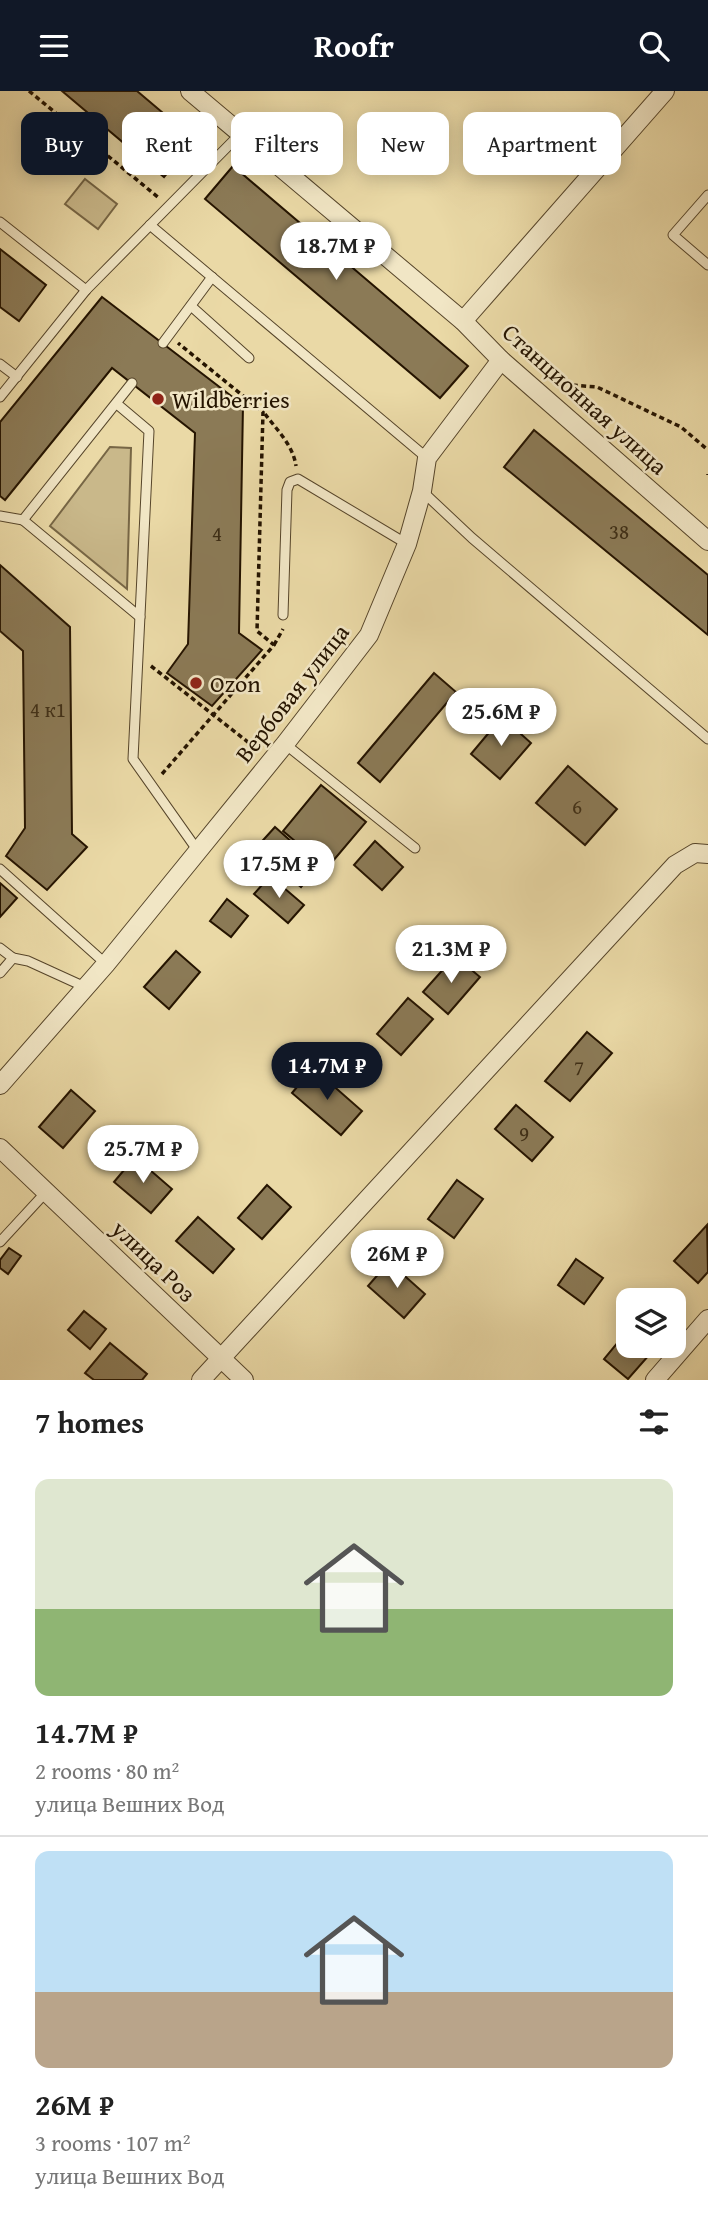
<!DOCTYPE html>
<meta charset="utf-8">
<style>
:root{--surface:#fff;--page:#f6f6f6;--text:#222;--muted:#767676;--line:#e0e0e0;--accent:#111827}
body{margin:0;font-family:"Gentium Book Plus",serif;background:var(--page);color:var(--text);height:100vh;display:flex;flex-direction:column;font-size:26px;white-space:nowrap}
*{box-sizing:border-box;margin:0}
p{font-size:23px;color:var(--muted)}
.icon{flex:none;width:38px;height:38px;fill:none;stroke:currentColor;stroke-width:2;stroke-linecap:round;stroke-linejoin:round}
.map{position:relative;height:1289px;overflow:hidden}
.sheet{display:flex;flex-direction:column;background:var(--surface);flex:1}
.sheet>*{flex:none}
.banner{position:absolute;left:21px;top:21px;width:667px;height:63px;display:flex;gap:14px}
.buttons{position:absolute;left:616px;top:1197px;display:grid;gap:14px}
.buttons a{display:grid;place-items:center;width:70px;height:70px;border-radius:14px;background:var(--surface);box-shadow:0 4px 18px #0003;font-size:35px}
.price{position:absolute;translate:-50% -60px;padding:0 16px;border-radius:24px;background:#fff;color:#222;font-size:23px;line-height:46px;filter:drop-shadow(0 2px 4px #0008)}
.price::after{content:'';position:absolute;left:50%;top:42px;width:21px;height:16px;margin-left:-10px;background:inherit;clip-path:polygon(0 0,100% 0,50% 100%)}
.price.active{background:var(--accent);color:#fff}
ul{padding:0;list-style:none}
li{display:grid;align-content:center;gap:14px;height:371px;padding:0 35px}
li+li{border-top:2px solid var(--line)}
li span{display:grid;place-items:center;height:217px;border-radius:14px;color:#555}
li>.icon{margin-inline-start:auto}
span .icon{width:126px;height:126px;fill:#fffc;stroke-width:1}
li b{font-size:30px}
h2{display:flex;justify-content:space-between;align-items:center;height:84px;padding:0 35px;font-size:30px}
.tag{padding:0 24px;border-radius:14px;background:var(--surface);box-shadow:0 4px 18px #0003;font-size:24px;line-height:63px}
.tag.active{background:var(--accent);color:#fff}
header{display:flex;justify-content:space-between;align-items:center;height:91px;padding:0 35px;background:var(--accent);color:#fff;font-size:32px;font-weight:700}
.map>svg:first-child{display:block}
</style>
<header><svg class="icon" aria-label="menu" viewBox="0 0 24 24"><path d="M4 6h16M4 12h16M4 18h16"/></svg>Roofr<svg class="icon" aria-label="search" viewBox="0 0 24 24"><circle cx="10" cy="10" r="6"/><path d="M15 15l6 6"/></svg></header>
<div class="map">
<svg width="708" height="1289" viewBox="0 0 708 1289">
<rect width="100%" height="100%" fill="#ead9a6"/>
<filter id="stains"><feTurbulence type="fractalNoise" baseFrequency=".00286" numOctaves="4"/><feColorMatrix values="0 0 0 0 .2 0 0 0 0 .09 0 0 0 0 .02 0 0 0 .5 -.17"/></filter>
<radialGradient id="worn" r=".72"><stop offset=".6" stop-color="#630" stop-opacity="0"/><stop offset="1" stop-color="#630" stop-opacity=".3"/></radialGradient>
<!-- green -->
<g fill="#c9b88a" stroke="#776645" stroke-width="2">
<path d="M85 88 117 113 98 138 65 113Z"/>
<path d="M110 356 131 357 127 498 50 435Z"/>
</g>
<!-- building -->
<g fill="#8b7a56" stroke="#251400" stroke-width="2">
<path d="M62 0H137L195 49 164 86Z"/>
<path d="M233 75 468 275 440 307 205 108Z"/>
<path d="M0 158 46 194 19 230 0 216Z"/>
<path d="M102 206 243 314 239 542 262 559 212 615 167 582 188 553 195 342 112 277 5 409 0 405V331Z"/>
<path d="M534 339 708 484V544L504 376Z"/>
<path d="M0 474 70 536 72 743 87 756 47 799 6 765 25 737 23 560 0 540Z"/>
<path d="M434 582 456 601 380 691 358 672Z"/>
<path d="M502 626 531 652 500 688 471 663Z"/>
<path d="M568 675 617 718 585 754 536 712Z"/>
<path d="M321 694 366 731 327 777 283 740Z"/>
<path d="M275 736 319 775 301 796 256 757Z"/>
<path d="M375 750 403 776 382 799 354 774Z"/>
<path d="M270 785 304 814 288 832 254 803Z"/>
<path d="M0 792 17 807 0 826Z"/>
<path d="M227 808 248 825 231 846 210 830Z"/>
<path d="M176 860 200 881 169 918 144 896Z"/>
<path d="M455 865 480 886 448 923 423 901Z"/>
<path d="M408 907 433 928 401 964 377 943Z"/>
<path d="M587 941 612 962 570 1010 545 990Z"/>
<path d="M313 977 362 1020 341 1044 292 1002Z"/>
<path d="M71 999 95 1020 63 1057 39 1036Z"/>
<path d="M516 1014 553 1046 532 1070 495 1038Z"/>
<path d="M135 1066 172 1098 151 1122 114 1091Z"/>
<path d="M457 1089 483 1108 454 1147 428 1128Z"/>
<path d="M267 1094 291 1116 262 1148 238 1127Z"/>
<path d="M198 1126 234 1158 213 1182 176 1150Z"/>
<path d="M707 1134 708 1181 698 1192 674 1170Z"/>
<path d="M9 1157 21 1165 8 1183 0 1177V1169Z"/>
<path d="M576 1168 603 1187 584 1213 558 1194Z"/>
<path d="M389 1171 425 1203 404 1227 368 1195Z"/>
<path d="M84 1220 106 1238 90 1258 68 1239Z"/>
<path d="M628 1239V1255H657L628 1288 604 1268Z"/>
<path d="M110 1252 147 1283 142 1289H94L85 1282Z"/>
</g>
<g fill="none" stroke-linecap="round" stroke-linejoin="round">
<defs>
<g id="service">
<path d="M708 104 673 144 708 174"/>
<path d="M0 131 86 199"/>
<path d="M150 134 427 367"/>
<path d="M191 215 249 267"/>
<path d="M163 252 212 186"/>
<path d="M0 273 17 286"/>
<path d="M0 306 86 199 240 43"/>
<path d="M117 313 149 340 133 668 198 760"/>
<path d="M422 400 472 447 708 648"/>
<path d="M0 425 23 429 132 292"/>
<path d="M23 429 140 526"/>
<path d="M283 524 287 399 290 391 298 388 407 453"/>
<path d="M285 653 415 757"/>
<path d="M0 778 106 873"/>
<path d="M0 857 13 867 0 882"/>
<path d="M13 867 28 870 85 896"/>
<path d="M0 1151 47 1100"/>
</g>
<g id="minor">
<path d="M190 0 463 230 501 269 708 450"/>
<path d="M463 230 665 0"/>
<path d="M0 994 106 873 198 760 285 653 369 544 407 453 422 400 427 367 501 269"/>
<path d="M0 1057 244 1289"/>
<path d="M201 1289 675 774 695 762 708 763"/>
<path d="M655 1289 708 1228"/>
</g>
</defs>
<!-- service casing -->
<use href="#service" stroke="#56452a" stroke-width="11"/>
<!-- minor casing -->
<use href="#minor" stroke="#56452a" stroke-width="20"/>
<!-- path -->
<g stroke="#251400" stroke-width="3.5" stroke-dasharray="5 3.5" stroke-linecap="butt">
<path d="M29 0 159 107"/>
<path d="M567 300 572 294 597 296 681 336 708 359"/>
<path d="M265 323C277 339 293 354 296 375"/>
<path d="M708 383V384"/>
<path d="M274 554 283 538"/>
<path d="M151 575 258 659"/>
<path d="M162 683 274 554 257 540 263 321 178 252"/>
</g>
<!-- service -->
<use href="#service" stroke="#f1e6c5" stroke-width="9"/>
<!-- minor -->
<use href="#minor" stroke="#f1e6c5" stroke-width="18"/>
</g>
<!-- markers -->
<g fill="#8f2418" stroke="#f1e6c5" stroke-width="2.5">
<circle cx="158" cy="308" r="7"/>
<circle cx="196" cy="592" r="7"/>
</g>
<g text-anchor="middle" dominant-baseline="central" stroke-width="5" stroke-linejoin="round" paint-order="stroke">
<!-- number labels -->
<g font-size="21" fill="#3e2e16">
<text x="619" y="440">38</text>
<text x="217" y="442">4</text>
<text x="48" y="618">4 к1</text>
<text x="577" y="715">6</text>
<text x="579" y="976">7</text>
<text x="524" y="1042">9</text>
</g>
<!-- poi labels -->
<g font-size="24" fill="#251400" stroke="#f1e6c5" text-anchor="start">
<text x="172" y="308">Wildberries</text>
<text x="210" y="592">Ozon</text>
</g>
<!-- street labels -->
<g font-size="24" fill="#251400" stroke="#f1e6c5">
<text transform="translate(585 308) rotate(42)">Станционная улица</text>
<text transform="translate(292 602) rotate(-52)">Вербовая улица</text>
<text transform="translate(154 1170) rotate(44)">улица Роз</text>
</g>
</g>
<rect width="100%" height="100%" filter="url(#stains)"/>
<rect width="100%" height="100%" fill="url(#worn)"/>
</svg>
<div class="buttons">
<a><svg class="icon" aria-label="layers" viewBox="0 0 24 24"><path d="M12 4l9 5-9 5-9-5zM3 14l9 5 9-5"/></svg></a>
</div>
<b class="price" style="left:336px;top:191px">18.7M ₽</b>
<b class="price" style="left:501px;top:657px">25.6M ₽</b>
<b class="price" style="left:279px;top:809px">17.5M ₽</b>
<b class="price" style="left:451px;top:894px">21.3M ₽</b>
<b class="price active" style="left:327px;top:1011px">14.7M ₽</b>
<b class="price" style="left:143px;top:1094px">25.7M ₽</b>
<b class="price" style="left:397px;top:1199px">26M ₽</b>
<div class="banner">
<a class="tag active">Buy</a>
<a class="tag">Rent</a>
<a class="tag">Filters</a>
<a class="tag">New</a>
<a class="tag">Apartment</a>
</div>
</div>
<section class="sheet">
<h2>7 homes<svg class="icon" aria-label="filters" viewBox="0 0 24 24"><path d="M4 7h16M4 17h16"/><circle cx="9" cy="7" r="2"/><circle cx="15" cy="17" r="2"/></svg></h2>
<ul>
<li><span style="background:linear-gradient(#dfe7d0 60%,#8fb573 0)"><svg class="icon" aria-label="home" viewBox="0 0 24 24"><path d="M3 11l9-7 9 7M6 9v11h12V9"/></svg></span><div><b>14.7M ₽</b><p>2 rooms · 80 m²</p><p>улица Вешних Вод</p></div></li>
<li><span style="background:linear-gradient(#bfe0f5 65%,#b9a48a 0)"><svg class="icon" aria-label="home" viewBox="0 0 24 24"><path d="M3 11l9-7 9 7M6 9v11h12V9"/></svg></span><div><b>26M ₽</b><p>3 rooms · 107 m²</p><p>улица Вешних Вод</p></div></li>
</ul>
</section>
